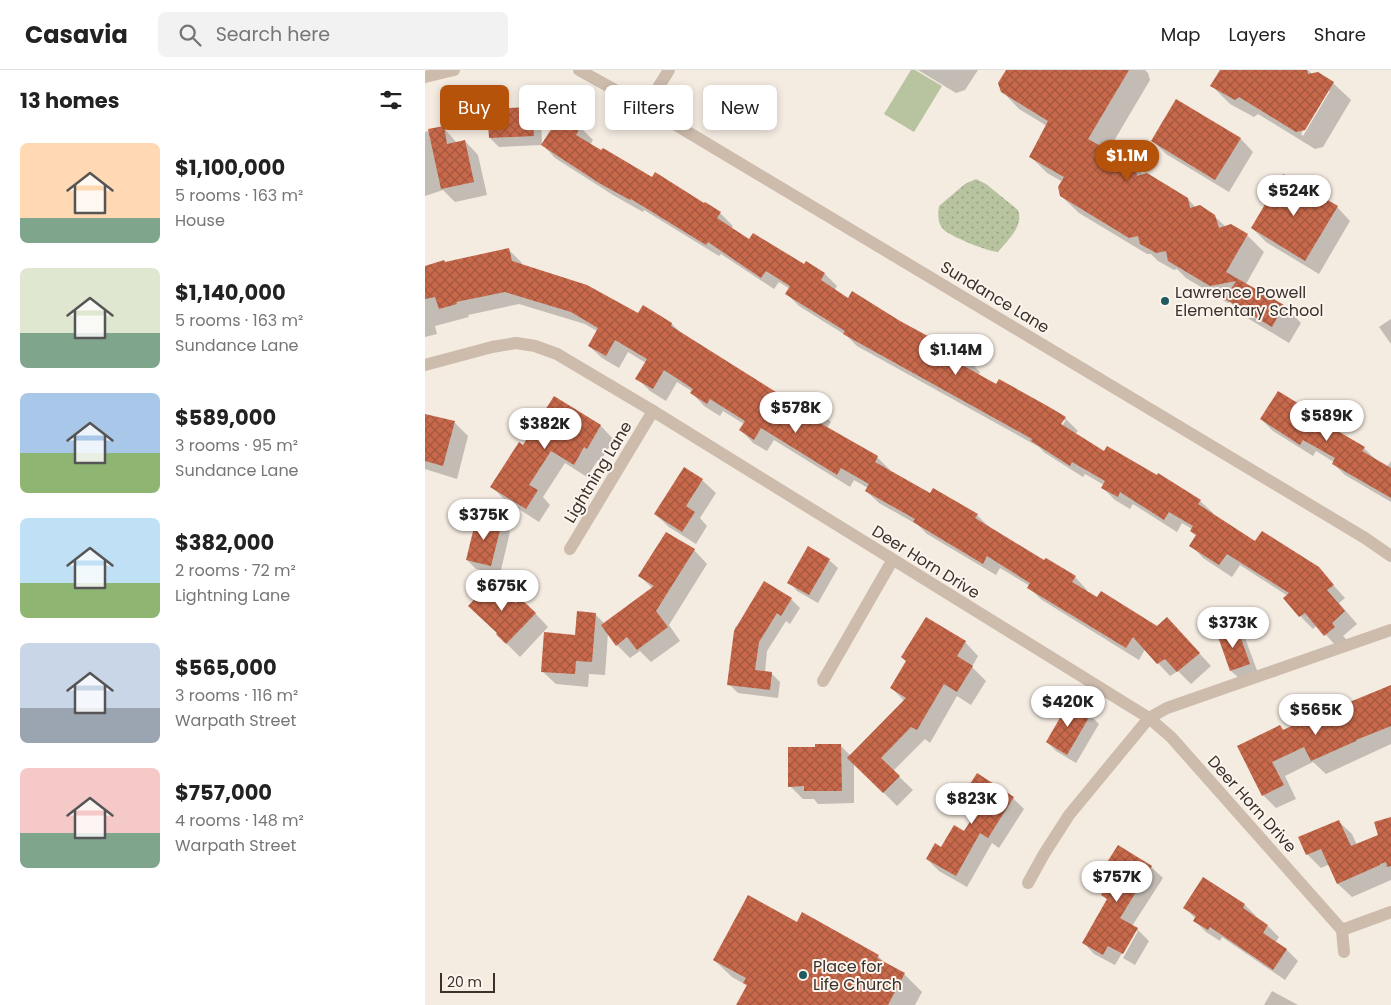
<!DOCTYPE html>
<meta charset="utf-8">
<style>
:root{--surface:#fff;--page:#f2f2f2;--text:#222;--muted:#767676;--line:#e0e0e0;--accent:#b45309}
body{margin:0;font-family:Poppins,sans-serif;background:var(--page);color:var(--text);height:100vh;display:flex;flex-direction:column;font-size:19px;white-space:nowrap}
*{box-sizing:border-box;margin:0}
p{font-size:16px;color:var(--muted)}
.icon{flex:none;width:28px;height:28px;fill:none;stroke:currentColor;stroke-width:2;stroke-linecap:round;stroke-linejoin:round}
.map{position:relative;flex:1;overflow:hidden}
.panel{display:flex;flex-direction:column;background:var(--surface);width:425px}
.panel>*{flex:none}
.guide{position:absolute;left:15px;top:15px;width:475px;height:45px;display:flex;gap:10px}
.scale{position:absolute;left:15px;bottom:12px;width:55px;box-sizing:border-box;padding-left:5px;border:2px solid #3b302b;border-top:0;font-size:14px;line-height:18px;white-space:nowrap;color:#3b302b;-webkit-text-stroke:4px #fbf5ee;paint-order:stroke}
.price{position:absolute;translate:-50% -42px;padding:0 11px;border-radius:18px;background:#fff;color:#222;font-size:16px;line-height:32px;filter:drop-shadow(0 1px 2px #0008)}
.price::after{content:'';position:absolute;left:50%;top:30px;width:15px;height:11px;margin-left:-8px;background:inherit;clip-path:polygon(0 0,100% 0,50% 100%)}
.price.active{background:var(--accent);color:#fff}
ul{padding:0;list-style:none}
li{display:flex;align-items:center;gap:15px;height:125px;padding:0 20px}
li span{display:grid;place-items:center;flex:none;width:140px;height:100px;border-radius:8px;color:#555}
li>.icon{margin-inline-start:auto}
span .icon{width:60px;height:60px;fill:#fffc;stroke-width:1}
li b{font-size:21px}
h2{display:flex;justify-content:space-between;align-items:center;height:60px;padding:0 20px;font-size:21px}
.tag{padding:0 18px;border-radius:8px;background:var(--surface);box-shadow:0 2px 8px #0003;font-size:18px;line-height:45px}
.tag.active{background:var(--accent);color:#fff}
header{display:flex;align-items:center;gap:30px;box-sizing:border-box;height:70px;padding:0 25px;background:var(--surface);border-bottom:1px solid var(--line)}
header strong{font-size:24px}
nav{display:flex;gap:28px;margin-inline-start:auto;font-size:18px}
.search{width:350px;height:45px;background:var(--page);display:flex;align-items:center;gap:12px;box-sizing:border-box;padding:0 18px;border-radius:8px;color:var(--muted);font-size:19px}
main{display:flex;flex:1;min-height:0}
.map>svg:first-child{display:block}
</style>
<header>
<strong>Casavia</strong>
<div class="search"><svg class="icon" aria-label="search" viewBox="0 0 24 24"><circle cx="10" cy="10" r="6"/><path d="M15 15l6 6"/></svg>Search here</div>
<nav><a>Map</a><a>Layers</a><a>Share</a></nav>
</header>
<main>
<section class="panel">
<h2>13 homes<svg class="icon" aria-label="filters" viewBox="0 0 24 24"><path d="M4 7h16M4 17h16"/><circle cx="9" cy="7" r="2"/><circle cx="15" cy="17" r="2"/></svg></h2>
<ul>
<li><span style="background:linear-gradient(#ffd9b3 75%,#7fa58c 0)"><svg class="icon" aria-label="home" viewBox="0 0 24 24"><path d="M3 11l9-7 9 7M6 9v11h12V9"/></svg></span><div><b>$1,100,000</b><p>5 rooms · 163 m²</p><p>House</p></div></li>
<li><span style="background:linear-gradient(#dfe7d0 65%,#7fa58c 0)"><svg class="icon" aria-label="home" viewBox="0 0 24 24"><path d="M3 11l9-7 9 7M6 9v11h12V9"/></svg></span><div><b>$1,140,000</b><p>5 rooms · 163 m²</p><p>Sundance Lane</p></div></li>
<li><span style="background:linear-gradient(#a9c7e8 60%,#8fb573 0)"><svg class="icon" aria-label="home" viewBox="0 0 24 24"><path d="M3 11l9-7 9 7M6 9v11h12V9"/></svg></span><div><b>$589,000</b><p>3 rooms · 95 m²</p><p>Sundance Lane</p></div></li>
<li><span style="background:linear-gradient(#bfe0f5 65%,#8fb573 0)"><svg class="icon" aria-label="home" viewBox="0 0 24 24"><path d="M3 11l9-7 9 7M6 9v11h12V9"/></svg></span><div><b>$382,000</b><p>2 rooms · 72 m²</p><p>Lightning Lane</p></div></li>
<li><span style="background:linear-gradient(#c9d6e8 65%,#9aa5b1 0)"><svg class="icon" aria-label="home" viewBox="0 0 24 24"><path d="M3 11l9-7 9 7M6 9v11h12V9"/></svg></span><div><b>$565,000</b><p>3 rooms · 116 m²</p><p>Warpath Street</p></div></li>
<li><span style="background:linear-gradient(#f6c9c9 65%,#7fa58c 0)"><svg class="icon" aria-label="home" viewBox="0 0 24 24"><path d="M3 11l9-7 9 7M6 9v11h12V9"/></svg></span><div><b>$757,000</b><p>4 rooms · 148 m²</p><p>Warpath Street</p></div></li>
</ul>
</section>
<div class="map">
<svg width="966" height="935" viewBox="0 0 966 935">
<defs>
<pattern id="green-dots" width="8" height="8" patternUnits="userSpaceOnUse" patternTransform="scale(1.25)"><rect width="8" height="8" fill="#b8c4a0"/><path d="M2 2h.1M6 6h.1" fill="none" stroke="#97a083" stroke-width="1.8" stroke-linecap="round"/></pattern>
<pattern id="building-cross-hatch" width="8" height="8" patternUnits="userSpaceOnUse" patternTransform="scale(1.25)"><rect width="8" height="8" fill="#c8694b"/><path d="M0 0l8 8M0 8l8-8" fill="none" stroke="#a4573f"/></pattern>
</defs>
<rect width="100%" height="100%" fill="#f4ebe1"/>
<!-- green -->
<path fill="url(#green-dots)" d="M551 109 561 114 593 140C599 157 582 170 573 182 564 182 524 166 518 159 512 152 513 145 514 136L540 114Z"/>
<!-- pitch -->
<path fill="#b8c4a0" d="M486 0H490L517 16 489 62 459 44Z"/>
<!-- shadow -->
<g fill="#0003" fill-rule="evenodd">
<path d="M493 0H553L540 20 531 23Z"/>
<path d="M583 0H720L723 3 725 10 683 81 709 96 718 105 763 129 771 138 789 146 801 157 822 165 839 182 821 214 859 236 876 253 864 273 819 246 805 232 803 233 761 208 752 199 749 200 733 191 726 184H722L654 143 636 126 638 112 622 103 605 86 622 56 594 39 577 21Z"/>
<path d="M796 0H883L888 5 908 13 926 30 898 77 890 79 833 44 829 47 805 34 787 16ZM902 21H905L878 66 876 64Z"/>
<path d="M107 38 116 47 117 75 74 77 65 68Z"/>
<path d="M137 45 155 57 168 70 165 75 228 108 280 134 295 143 308 156 306 159 325 171 400 204 412 216 409 221 424 229 474 252 525 279 543 290 555 302 553 305 640 348 653 361 650 364 680 383 775 431 788 443 787 445 831 473 893 498 920 528 914 533 932 554 918 566 922 570 913 578 892 555 888 559 875 546 860 528 863 526 815 495 807 507 778 488 766 475 772 466 766 461 767 459 757 453 752 462 708 434 705 439 690 430 678 418 679 415 660 404 658 407 620 383 614 377 432 276 422 266 374 236 362 224 365 219 354 212 349 219 296 184 294 186 219 140 218 142 188 125 130 88 118 75ZM638 350H641L634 360 632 359Z"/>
<path d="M18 57 32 73 40 71 53 85 62 125 30 132 18 120 0 126V62Z"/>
<path d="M815 68 828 82 804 122 741 84 728 71Z"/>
<path d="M912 137 925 151 894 204 841 172 827 158Z"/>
<path d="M84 180 97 193V196L213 245 247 254 258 265 362 331 393 340 406 352 402 358 452 387 465 400 464 401 505 424 552 445 565 458 619 492 650 507 662 520 661 522 732 558 755 562 786 596 766 614 753 601 745 606 720 579 714 590 617 530 604 518 605 516 575 498 571 505 502 464 493 455 454 433 441 421 443 418 429 410 425 417 349 370 342 381 328 373 316 360 319 354 298 341 295 346 279 336 267 323 268 322 252 312 241 331 225 321 212 308 221 293 203 282 194 298 177 288 164 276 172 261 160 254 94 234 43 245 44 247 10 256 12 264 0 267V197Z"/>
<path d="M966 249V274L954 257Z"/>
<path d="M129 327 176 356 189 370 175 391 173 390 162 407 140 393 118 427 125 435 114 452 80 430 67 417 98 376Z"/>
<path d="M0 345 29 352 43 366 32 409 0 399Z"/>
<path d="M893 347 901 355 939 378 951 390 962 397 966 391V432L920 405 908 393 909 392 891 381 888 386 848 361 836 349Z"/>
<path d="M259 399 277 410 291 423 275 448 282 456 271 474 244 457 230 444Z"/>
<path d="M76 453 85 462 75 504 51 499 42 490Z"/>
<path d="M269 480 282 494 244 555 255 571 226 592 215 581 205 588 192 575 183 563 180 605 164 604 163 617 131 614 117 601 170 544 180 554 228 519 215 506Z"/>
<path d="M404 490 413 498 393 533 372 521 364 512Z"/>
<path d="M366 529 375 538 365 554 361 551 342 581 340 602 346 603 355 612 353 628 313 623 304 614 310 557Z"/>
<path d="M91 534 110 543 123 557 95 587 72 564Z"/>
<path d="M812 559 820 568 833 603 815 609 806 601Z"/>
<path d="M540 572 553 586 547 597 561 611 546 635 532 626 505 673 500 669 468 701 488 720 472 736 429 693V733L393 734 389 729H378L365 716 391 678 415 675 426 686 479 631 467 618Z"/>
<path d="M966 618V674L901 704 888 692 860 706 871 729 851 738 838 725 855 656 860 661Z"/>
<path d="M665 645 674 654 651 693 631 681 622 672Z"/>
<path d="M540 725 588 728 599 739 574 778 567 773 542 817 514 801 502 789 539 763 555 739Z"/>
<path d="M966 749V810L927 827 913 814 905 794 896 798 882 784 913 751 927 764 932 775 954 765Z"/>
<path d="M680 797H726L738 808 707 856 712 859 724 871 710 895 698 888 713 861H710L690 895 669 884 658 872 683 830 677 825 689 806Z"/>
<path d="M778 808 820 835 831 846 830 847 843 856 854 867 850 873 862 880 873 891 860 910 797 867 795 871 781 862 770 851 771 849 760 838Z"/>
<path d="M372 853 453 886 462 895 479 904 497 922 490 935H312L323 916 307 907 289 890Z"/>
<path d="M847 921 873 935H839Z"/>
</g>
<!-- building -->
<g fill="url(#building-cross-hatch)">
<path d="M581 0H704L663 69 710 95 712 106 722 103 763 128 765 138 775 135 790 145 794 158 806 154 823 164 801 202 859 235 847 257 800 229 811 211 785 216 743 191 741 181 731 183 715 174 713 166 704 168 635 126 633 117 639 107 604 87 623 51 576 22 573 13Z"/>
<path d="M795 0H882L883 4 893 2 909 12 880 60 871 62 814 27 810 30 785 16Z"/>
<path d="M751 29 816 68 790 110 726 71Z"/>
<path d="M107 37 109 66 64 68 62 39Z"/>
<path d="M136 44 156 56 151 65 176 80 178 78 227 107 230 102 279 133 280 132 296 142 292 148 324 169 328 163 379 194 381 191 400 203 396 210 423 228 427 221 475 251 525 278 543 289 539 296 571 314 574 309 626 338 641 347 636 354 679 381 682 376 732 405 733 403 776 430 773 434 830 471 837 461 894 497 909 515 902 520 920 541 907 553 910 557 899 566 880 543 874 547 858 528 864 523 802 484 794 495 764 476 771 465 765 461 768 456 744 442 739 450 695 422 693 427 676 418 680 411 647 392 645 396 606 371 607 369 418 264 420 261 360 224 365 216 341 201 336 208 283 172 281 175 206 129 205 130 174 113 116 75Z"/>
<path d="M19 56 22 74 40 70 49 112 16 119 3 59Z"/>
<path d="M858 104 913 136 880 191 826 158Z"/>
<path d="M84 178 87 191 162 215 213 243 218 235 247 253 246 256 362 329 366 322 394 339 388 349 453 386 450 392 505 423 508 418 553 444 550 448 619 490 621 488 651 506 647 512 672 527 676 521 732 556 742 547 775 583 752 602 740 589 732 594 708 567 701 578 602 518 605 513 562 486 558 494 488 452 490 449 440 421 444 414 416 398 412 405 336 358 329 370 314 360 320 351 285 329 282 334 265 323 268 319 239 300 228 319 210 309 222 289 190 270 181 286 163 276 173 258 146 242 80 222 31 232 32 234 14 239 10 227 0 229V196L19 190 20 192Z"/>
<path d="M853 321 894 346 892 349 940 377 937 381 966 398V428L907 394 910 388 878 370 875 375 835 349Z"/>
<path d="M129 326 176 355 162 379 159 377 149 395 126 381 104 415 113 420 101 439 65 417 94 372 98 375Z"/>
<path d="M0 344 30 351 18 396 0 391Z"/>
<path d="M259 397 278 409 261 436 270 442 257 462 229 444Z"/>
<path d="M52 445 77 452 66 496 41 490Z"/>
<path d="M241 462 270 479 231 541 243 557 212 580 202 567 191 576 176 555 229 516 213 506Z"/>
<path d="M383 476 405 489 384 525 362 513Z"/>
<path d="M67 511 91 533 95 528 111 543 81 574 71 564 72 563 43 536Z"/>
<path d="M339 511 367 528 356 546 352 543 334 572 330 600 347 602 345 620 302 615 309 561Z"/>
<path d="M152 541 171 543 167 592 151 591 150 604 116 602 119 562 150 565Z"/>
<path d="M501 547 541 571 532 586 548 596 532 622 519 614 492 660 486 657 456 688 475 706 458 723 422 688 481 628 465 618 481 591 476 587Z"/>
<path d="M812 557 825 594 805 601 792 564Z"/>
<path d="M966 615V656L931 670V671L886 691 879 677 847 692 859 715 837 726 812 676 855 655 858 660 914 634 915 636Z"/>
<path d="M644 632 666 644 642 685 621 672Z"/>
<path d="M390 674H416L417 721H379V716L363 717V677H390Z"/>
<path d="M552 703 589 727 563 768 555 763 531 806 501 789 510 773 516 777 529 755 539 761 555 736 538 725Z"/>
<path d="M966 747V796L962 797 961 792 955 794V795L912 814 896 779 881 785 873 767 914 750 926 776 953 765 949 752Z"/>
<path d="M693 775 727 796 695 848 713 858 698 884 683 876 678 885 657 873 682 829 676 825 689 804 679 797Z"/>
<path d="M778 807 820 834 818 838 843 855 838 863 862 879 848 900 785 857 783 860 768 851 771 846 758 838Z"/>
<path d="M323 825 372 852 377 842 454 885 452 888 480 903 463 935H311L322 915 318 913 321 908 288 890Z"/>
</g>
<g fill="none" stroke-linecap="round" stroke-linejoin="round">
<!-- minor -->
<g stroke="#cdbbac" stroke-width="12">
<path d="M154 0 221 37 940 468 966 486"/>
<path d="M0 7 29 0"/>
<path d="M221 37 244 0"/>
<path d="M0 295 67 277 91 273 110 276 132 284 228 341 724 648 746 667 917 860"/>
<path d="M145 479 228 341"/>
<path d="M398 611 467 491"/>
<path d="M603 813 619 784 644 745 724 648 742 638 966 560"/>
<path d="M917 860 966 842"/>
<path d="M917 860 919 882"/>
</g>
</g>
<!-- markers -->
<g fill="#1f5a5e" stroke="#fbf5ee" stroke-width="2">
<circle cx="740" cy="231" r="5"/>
<circle cx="378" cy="905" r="5"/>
</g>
<g text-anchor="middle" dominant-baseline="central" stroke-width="4" stroke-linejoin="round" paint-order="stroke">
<!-- poi labels -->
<g font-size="16" fill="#3b302b" stroke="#fbf5ee" text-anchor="start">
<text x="750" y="222">Lawrence Powell<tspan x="750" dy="18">Elementary School</tspan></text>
<text x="388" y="896">Place for<tspan x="388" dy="18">Life Church</tspan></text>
</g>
<!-- street labels -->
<g font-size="16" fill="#3b302b" stroke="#fbf5ee">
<text transform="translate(570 227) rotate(31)">Sundance Lane</text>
<text transform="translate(173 402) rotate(-59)">Lightning Lane</text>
<text transform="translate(501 492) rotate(32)">Deer Horn Drive</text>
<text transform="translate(827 734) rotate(48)">Deer Horn Drive</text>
</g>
</g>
</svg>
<div class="scale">20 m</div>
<b class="price active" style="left:702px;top:112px">$1.1M</b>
<b class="price" style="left:869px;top:147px">$524K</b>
<b class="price" style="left:531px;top:306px">$1.14M</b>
<b class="price" style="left:371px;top:364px">$578K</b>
<b class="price" style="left:902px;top:372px">$589K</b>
<b class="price" style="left:120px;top:380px">$382K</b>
<b class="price" style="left:59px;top:471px">$375K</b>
<b class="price" style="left:77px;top:542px">$675K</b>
<b class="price" style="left:808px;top:579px">$373K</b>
<b class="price" style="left:643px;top:658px">$420K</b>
<b class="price" style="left:891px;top:666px">$565K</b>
<b class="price" style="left:547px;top:755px">$823K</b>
<b class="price" style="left:692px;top:833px">$757K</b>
<div class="guide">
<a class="tag active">Buy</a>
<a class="tag">Rent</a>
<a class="tag">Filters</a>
<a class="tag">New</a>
</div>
</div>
</main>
